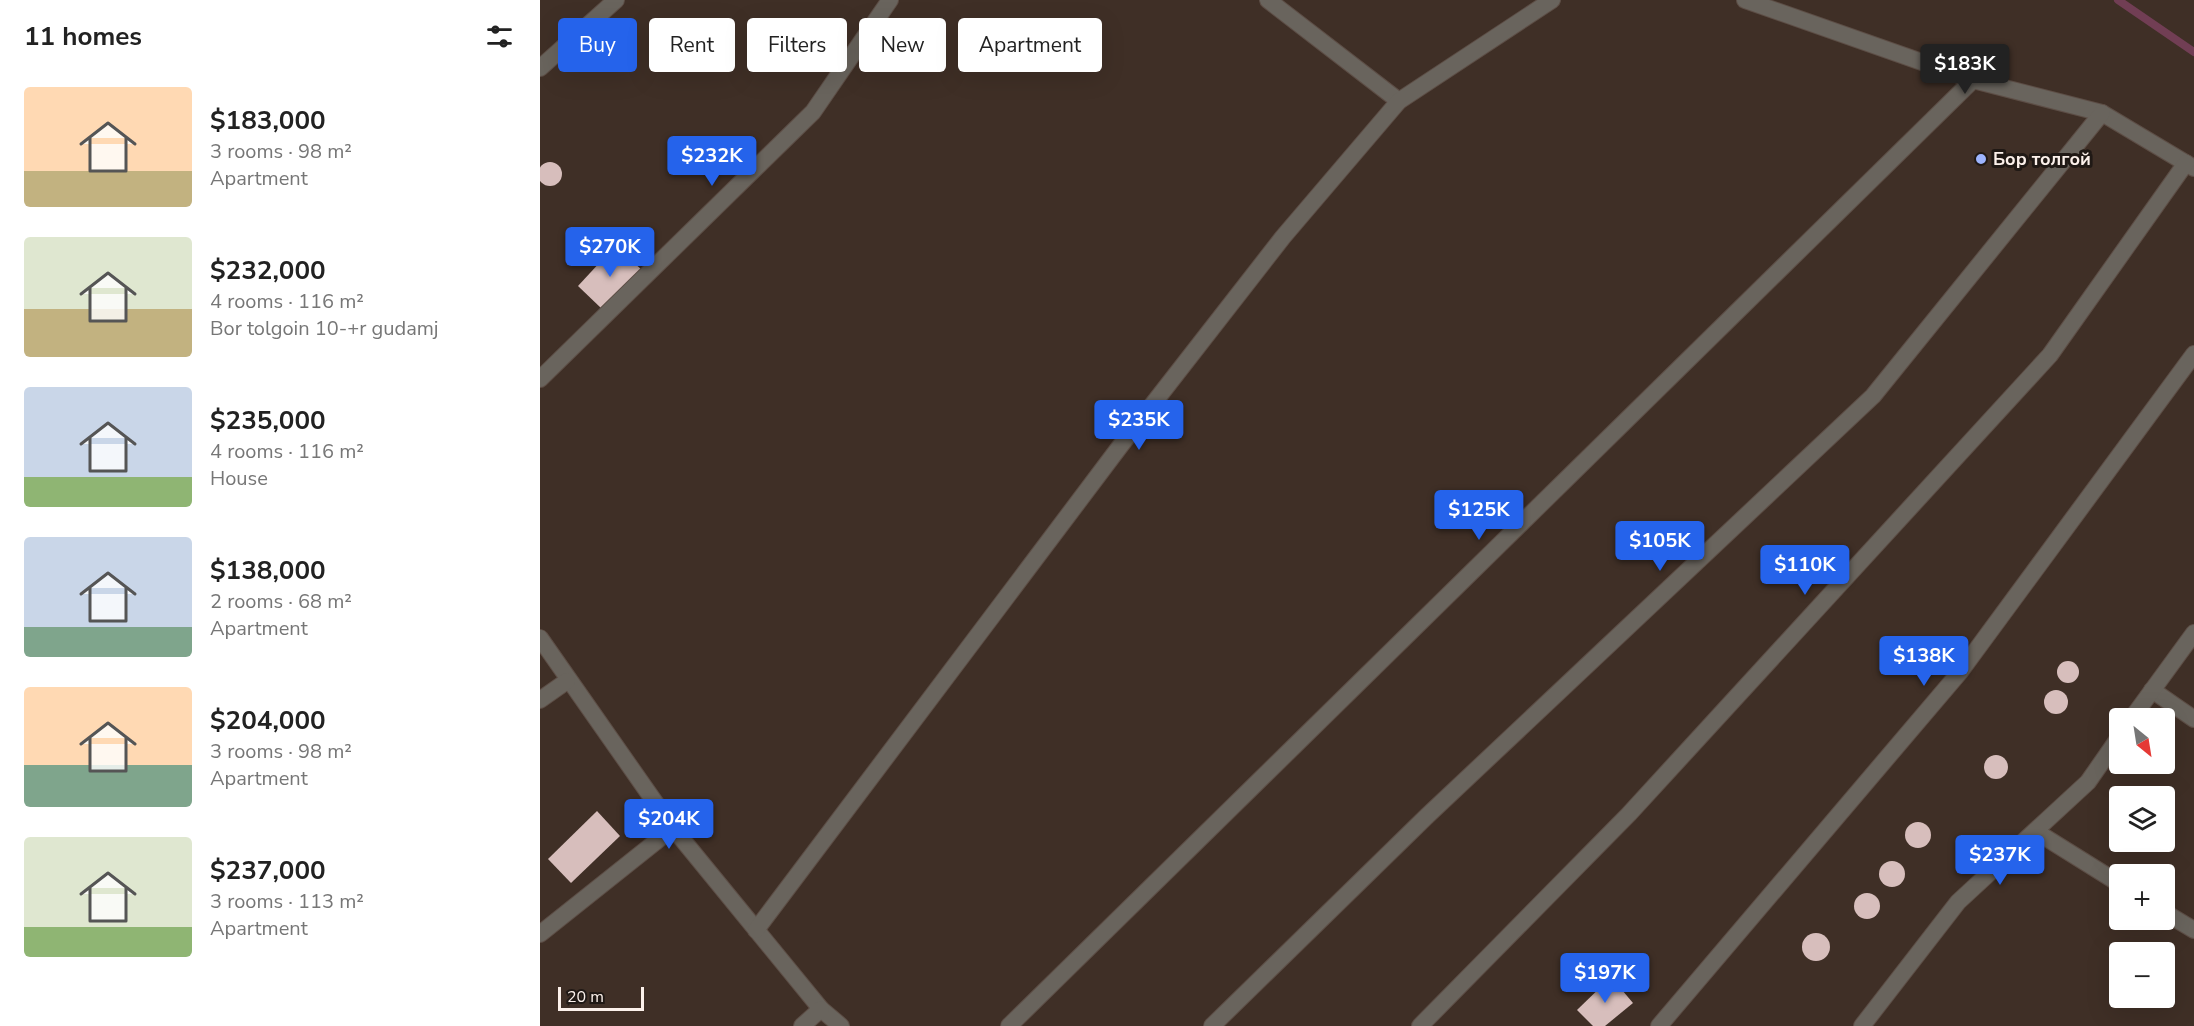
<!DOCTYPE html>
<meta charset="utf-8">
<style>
:root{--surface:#fff;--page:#f6f6f6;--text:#222;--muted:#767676;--accent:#2563eb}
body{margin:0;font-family:"Nunito Sans",sans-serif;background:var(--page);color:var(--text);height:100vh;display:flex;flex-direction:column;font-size:22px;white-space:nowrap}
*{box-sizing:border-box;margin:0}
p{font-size:20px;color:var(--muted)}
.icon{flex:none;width:33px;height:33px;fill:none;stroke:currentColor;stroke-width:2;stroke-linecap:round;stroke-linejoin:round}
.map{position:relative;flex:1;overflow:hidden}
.side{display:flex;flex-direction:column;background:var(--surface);width:540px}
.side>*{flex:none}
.guide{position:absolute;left:18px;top:18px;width:570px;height:54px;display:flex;gap:12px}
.needle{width:39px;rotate:150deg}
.controls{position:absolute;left:1569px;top:708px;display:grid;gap:12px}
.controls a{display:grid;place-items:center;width:66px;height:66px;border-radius:6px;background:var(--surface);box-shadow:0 6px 24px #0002;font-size:30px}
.scale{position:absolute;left:18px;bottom:15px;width:86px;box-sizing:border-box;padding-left:6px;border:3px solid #fcf1eb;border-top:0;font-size:16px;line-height:21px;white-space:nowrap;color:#fcf1eb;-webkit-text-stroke:4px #201915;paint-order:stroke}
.price{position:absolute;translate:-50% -51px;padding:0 14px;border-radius:6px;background:var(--accent);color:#fff;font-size:20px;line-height:39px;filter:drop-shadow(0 2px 3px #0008)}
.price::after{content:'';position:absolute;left:50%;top:36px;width:18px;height:14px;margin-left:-9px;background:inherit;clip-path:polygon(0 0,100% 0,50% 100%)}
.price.selected{background:#222;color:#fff}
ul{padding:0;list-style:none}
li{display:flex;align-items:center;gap:18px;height:150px;padding:0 24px}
li span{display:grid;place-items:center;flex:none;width:168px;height:120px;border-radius:6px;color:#555}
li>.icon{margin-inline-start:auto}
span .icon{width:72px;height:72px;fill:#fffc;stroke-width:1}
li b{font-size:26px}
h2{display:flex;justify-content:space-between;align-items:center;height:72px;padding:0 24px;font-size:26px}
.tag{padding:0 21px;border-radius:6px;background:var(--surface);box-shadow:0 6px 24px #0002;font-size:21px;line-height:54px}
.tag.selected{background:var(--accent);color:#fff}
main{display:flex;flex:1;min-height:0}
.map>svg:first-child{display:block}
</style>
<main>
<section class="side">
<h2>11 homes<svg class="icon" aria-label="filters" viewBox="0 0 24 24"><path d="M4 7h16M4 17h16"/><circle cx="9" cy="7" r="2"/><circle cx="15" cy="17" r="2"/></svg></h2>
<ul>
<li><span style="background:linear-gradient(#ffd9b3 70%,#c2b280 0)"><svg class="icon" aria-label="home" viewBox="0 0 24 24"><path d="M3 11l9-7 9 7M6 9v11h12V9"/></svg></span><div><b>$183,000</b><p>3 rooms · 98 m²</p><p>Apartment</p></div></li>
<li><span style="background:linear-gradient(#dfe7d0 60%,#c2b280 0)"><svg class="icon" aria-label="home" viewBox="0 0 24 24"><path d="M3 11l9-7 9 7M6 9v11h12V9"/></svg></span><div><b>$232,000</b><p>4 rooms · 116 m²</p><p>Bor tolgoin 10-+r gudamj</p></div></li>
<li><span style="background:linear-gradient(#c9d6e8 75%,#8fb573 0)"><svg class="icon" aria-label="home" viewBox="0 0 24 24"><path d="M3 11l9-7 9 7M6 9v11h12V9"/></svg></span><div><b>$235,000</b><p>4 rooms · 116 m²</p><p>House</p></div></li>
<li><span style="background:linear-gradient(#c9d6e8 75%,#7fa58c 0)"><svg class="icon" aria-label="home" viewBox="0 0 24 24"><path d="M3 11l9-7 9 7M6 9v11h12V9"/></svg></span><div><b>$138,000</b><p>2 rooms · 68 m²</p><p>Apartment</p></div></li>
<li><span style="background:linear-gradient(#ffd9b3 65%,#7fa58c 0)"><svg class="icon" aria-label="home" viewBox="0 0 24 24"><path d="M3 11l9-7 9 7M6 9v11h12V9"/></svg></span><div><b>$204,000</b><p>3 rooms · 98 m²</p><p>Apartment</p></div></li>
<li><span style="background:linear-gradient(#dfe7d0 75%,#8fb573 0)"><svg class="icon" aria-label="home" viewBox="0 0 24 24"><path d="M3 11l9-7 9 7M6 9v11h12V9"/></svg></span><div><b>$237,000</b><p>3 rooms · 113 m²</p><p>Apartment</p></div></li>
</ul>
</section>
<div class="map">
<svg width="1654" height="1026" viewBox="0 0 1654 1026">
<rect width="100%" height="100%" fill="#3f2f26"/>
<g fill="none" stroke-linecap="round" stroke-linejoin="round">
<!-- stream -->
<path stroke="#713e54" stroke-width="8" d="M1578 0 1654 52"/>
</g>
<!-- building -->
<g fill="#d7bebc">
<circle cx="10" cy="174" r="12"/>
<path d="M75 246 102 270 62 309 38 286Z"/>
<circle cx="1528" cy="672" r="11"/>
<circle cx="1516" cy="702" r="12"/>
<circle cx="1456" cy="767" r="12"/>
<path d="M57 811 80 836 31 883 8 859Z"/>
<circle cx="1378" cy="835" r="13"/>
<circle cx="1352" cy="874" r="13"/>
<circle cx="1327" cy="906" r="13"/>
<circle cx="1276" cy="947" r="14"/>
<path d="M1071 977 1093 1003 1065 1026H1053L1037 1010Z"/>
</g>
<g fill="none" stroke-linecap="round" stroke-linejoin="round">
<defs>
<g id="minor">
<path d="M728 0 859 101"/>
<path d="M1205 0 1433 80 1562 113 1654 168"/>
<path d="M0 68 76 0"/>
<path d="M0 379 273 112 350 0"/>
<path d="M0 638 133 828 281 1009 301 1026"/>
<path d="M1612 690 1654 719"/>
<path d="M0 700 27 681"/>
<path d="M1592 718 1654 633"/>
<path d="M1495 831 1580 884"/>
<path d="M1624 912 1654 930"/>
<path d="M216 930 581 445 743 237 859 101 1012 0"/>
<path d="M0 934 133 828"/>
<path d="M262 1026 281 1009"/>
<path d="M469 1026 1433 80"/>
<path d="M672 1026 887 816 1333 396 1562 113"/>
<path d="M880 1026 1089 814 1510 355 1646 163"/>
<path d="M1119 1026 1420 672 1654 354"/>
<path d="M1322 1026 1418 902 1548 782 1580 736"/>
</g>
</defs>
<!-- minor casing -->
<use href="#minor" stroke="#5d4e46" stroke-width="18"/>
<!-- minor -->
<use href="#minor" stroke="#69645d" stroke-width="16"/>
</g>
<!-- markers -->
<circle fill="#9db4fd" stroke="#201915" stroke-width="2" cx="1441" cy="159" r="6"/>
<g text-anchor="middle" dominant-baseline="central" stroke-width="6" stroke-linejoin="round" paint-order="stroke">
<!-- poi labels -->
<g font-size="18" font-weight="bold" fill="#fcf1eb" stroke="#201915" text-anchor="start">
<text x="1453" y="159">Бор толгой</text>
</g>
</g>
</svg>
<div class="controls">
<a><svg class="needle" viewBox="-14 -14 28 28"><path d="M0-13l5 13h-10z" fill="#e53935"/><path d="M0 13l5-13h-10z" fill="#767676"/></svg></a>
<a><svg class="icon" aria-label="layers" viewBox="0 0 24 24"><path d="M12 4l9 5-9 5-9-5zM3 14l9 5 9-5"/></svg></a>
<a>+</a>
<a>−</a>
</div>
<div class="scale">20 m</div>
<b class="price selected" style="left:1425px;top:95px">$183K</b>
<b class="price" style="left:172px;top:187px">$232K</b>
<b class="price" style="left:70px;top:278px">$270K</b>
<b class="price" style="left:599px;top:451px">$235K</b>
<b class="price" style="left:939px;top:541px">$125K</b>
<b class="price" style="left:1120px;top:572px">$105K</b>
<b class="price" style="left:1265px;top:596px">$110K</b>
<b class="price" style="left:1384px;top:687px">$138K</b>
<b class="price" style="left:129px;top:850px">$204K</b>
<b class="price" style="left:1460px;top:886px">$237K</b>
<b class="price" style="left:1065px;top:1004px">$197K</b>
<div class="guide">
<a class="tag selected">Buy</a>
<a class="tag">Rent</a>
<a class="tag">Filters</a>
<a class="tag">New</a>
<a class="tag">Apartment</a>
</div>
</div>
</main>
